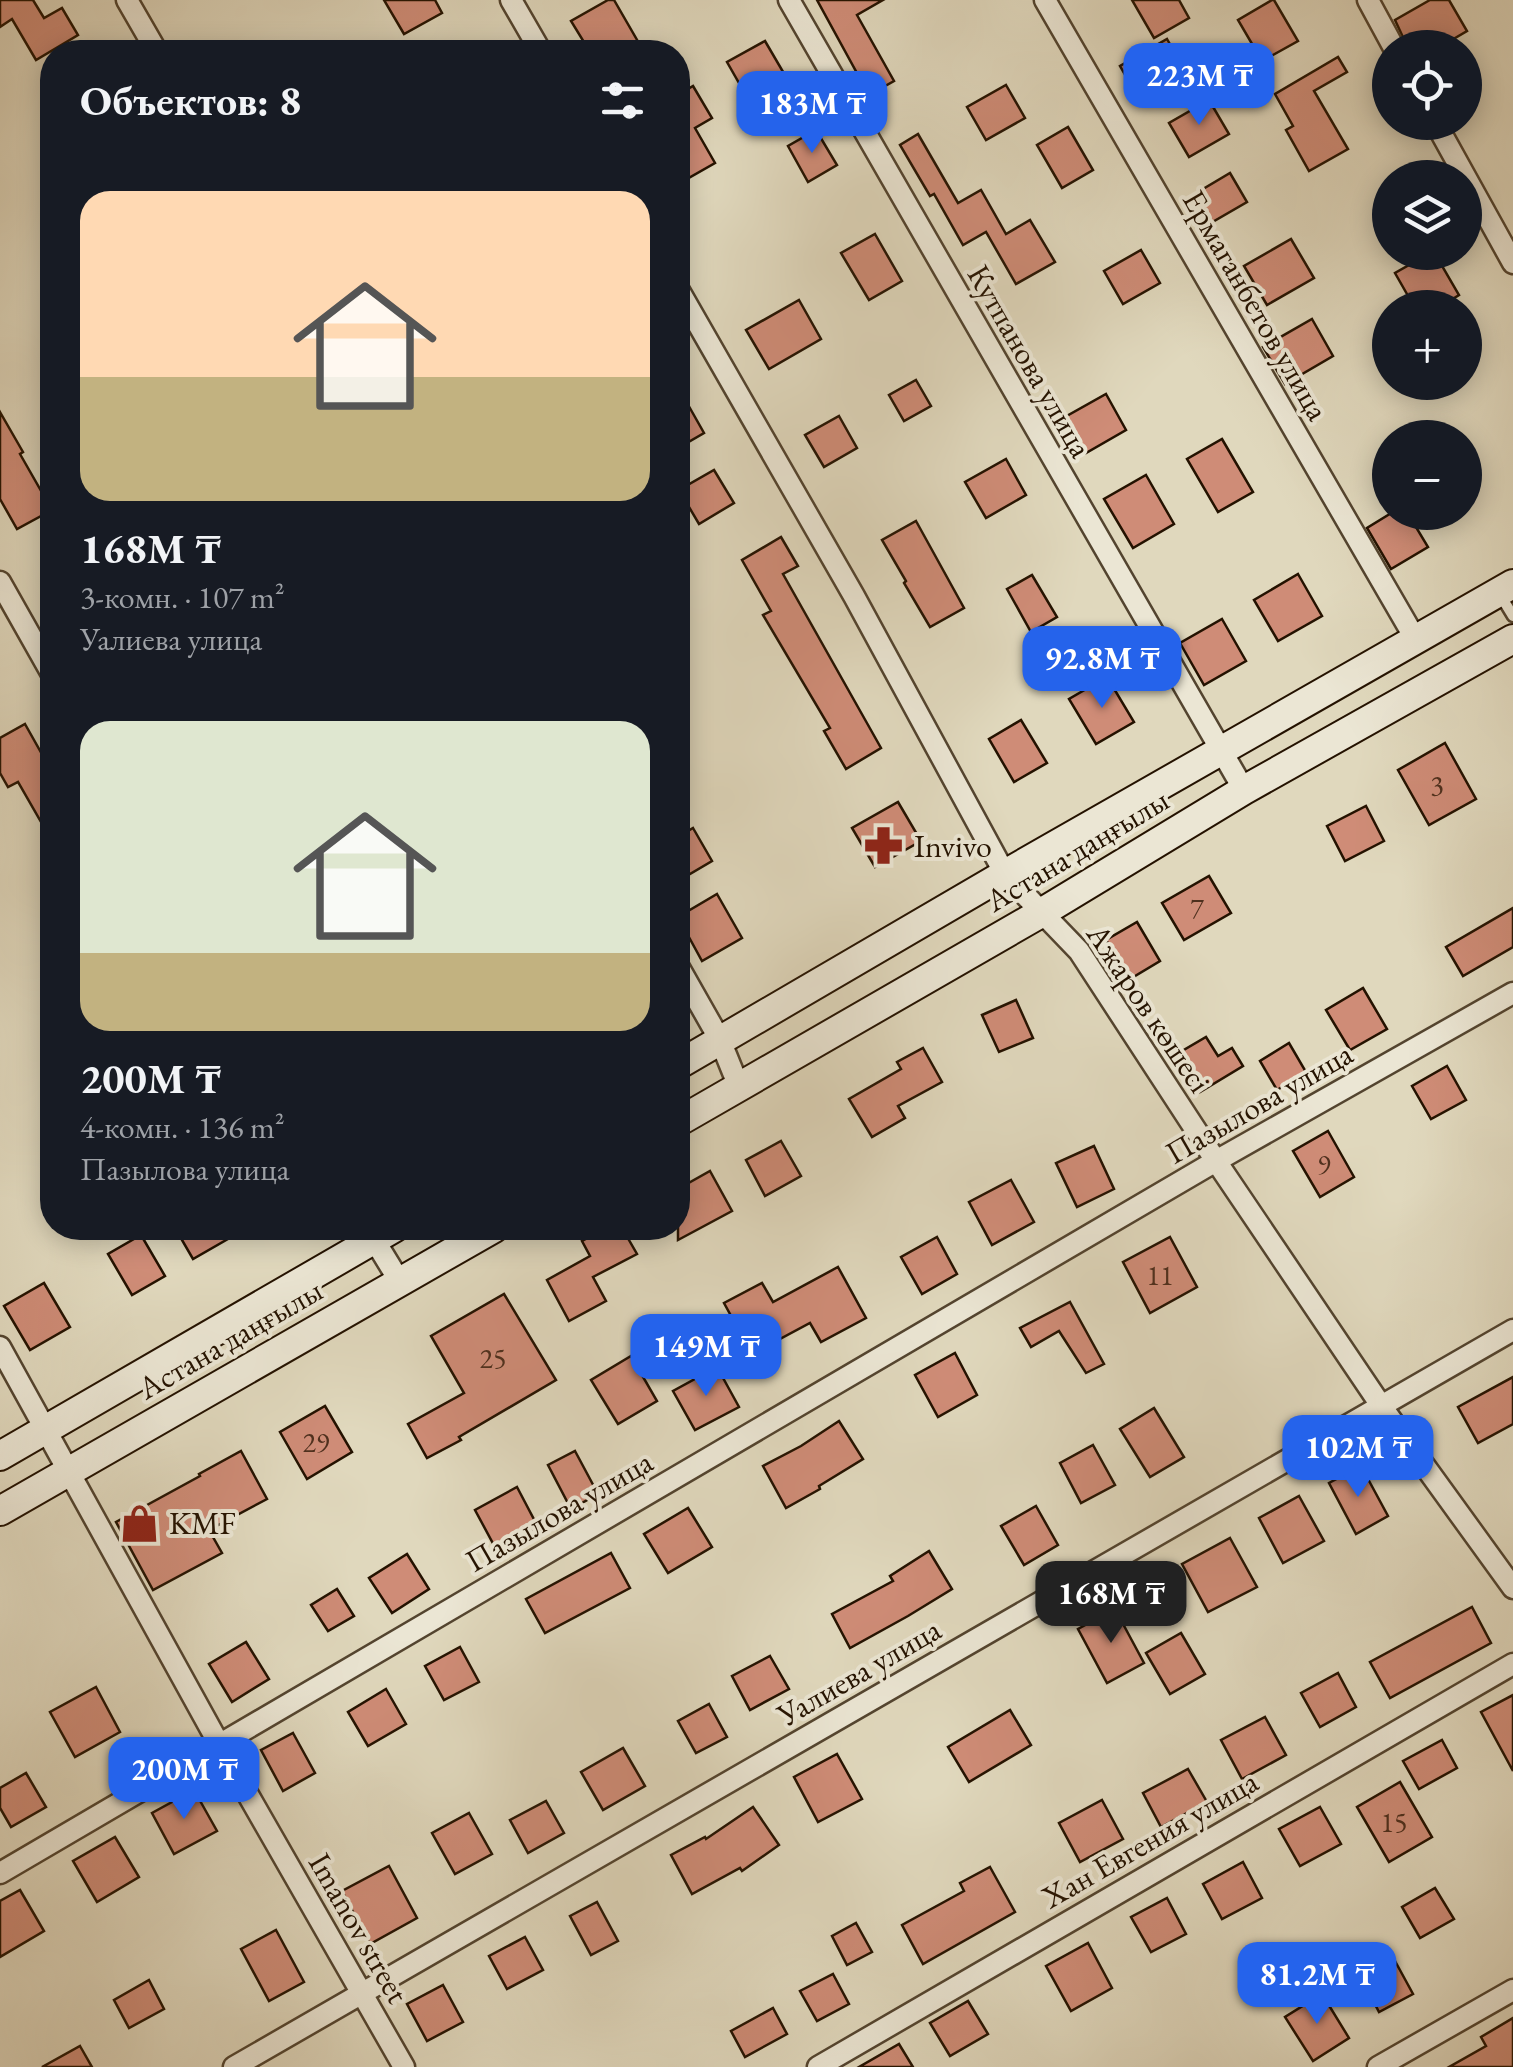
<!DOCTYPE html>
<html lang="ru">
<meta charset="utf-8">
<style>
:root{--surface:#171b24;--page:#20242c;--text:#f1f3f6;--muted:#9ea1a6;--accent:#2563eb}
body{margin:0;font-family:"EB Garamond",serif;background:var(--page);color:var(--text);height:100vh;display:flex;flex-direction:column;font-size:38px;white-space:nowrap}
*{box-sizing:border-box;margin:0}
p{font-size:32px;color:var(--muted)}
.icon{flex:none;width:55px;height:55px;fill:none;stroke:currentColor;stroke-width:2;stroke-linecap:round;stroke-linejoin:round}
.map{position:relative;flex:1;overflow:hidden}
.details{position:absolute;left:40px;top:40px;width:650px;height:1200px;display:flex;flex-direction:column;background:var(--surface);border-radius:40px;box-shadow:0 5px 25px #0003}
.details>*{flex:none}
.tools{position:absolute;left:1372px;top:30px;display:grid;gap:20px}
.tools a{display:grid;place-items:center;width:110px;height:110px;border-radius:50%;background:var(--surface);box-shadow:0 5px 25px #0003;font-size:50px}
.price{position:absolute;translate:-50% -85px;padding:0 22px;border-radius:20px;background:var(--accent);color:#fff;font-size:32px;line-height:65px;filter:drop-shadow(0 2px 5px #0008)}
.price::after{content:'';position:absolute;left:50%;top:60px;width:30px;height:22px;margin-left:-15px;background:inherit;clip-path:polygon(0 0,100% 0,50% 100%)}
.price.selected{background:#222;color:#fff}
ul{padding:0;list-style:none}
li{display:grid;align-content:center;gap:20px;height:530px;padding:0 40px}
li span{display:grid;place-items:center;height:310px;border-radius:30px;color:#555}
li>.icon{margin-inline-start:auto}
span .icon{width:180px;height:180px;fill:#fffc;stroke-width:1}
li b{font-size:42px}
h2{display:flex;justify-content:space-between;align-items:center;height:120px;padding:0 40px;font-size:42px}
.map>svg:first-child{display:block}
</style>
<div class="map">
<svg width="1513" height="2067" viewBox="0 0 1513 2067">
<rect width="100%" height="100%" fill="#e0d8bd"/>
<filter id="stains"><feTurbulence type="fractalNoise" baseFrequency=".002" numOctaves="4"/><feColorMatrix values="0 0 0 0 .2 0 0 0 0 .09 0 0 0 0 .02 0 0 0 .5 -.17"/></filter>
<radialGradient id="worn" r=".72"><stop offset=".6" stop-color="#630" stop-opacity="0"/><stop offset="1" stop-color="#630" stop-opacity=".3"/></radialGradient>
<!-- building -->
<g fill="#cf8c77" stroke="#241200" stroke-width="2.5">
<path d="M0 0H33L44 18 62 8 78 35 36 60 12 19 0 27Z"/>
<path d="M384 0H435L442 13 404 34Z"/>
<path d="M608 0H614L644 52H590L571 21Z"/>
<path d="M817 0H883L857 15 894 81 869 95Z"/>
<path d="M1132 0H1179L1189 18 1154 38Z"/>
<path d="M1272 0H1274L1298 41 1262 61 1238 20Z"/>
<path d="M1430 0H1449L1467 31 1438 48H1408L1395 20Z"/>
<path d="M1167 39 1187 74 1140 101 1120 66Z"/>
<path d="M765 41 789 82 751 104 727 62Z"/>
<path d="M1338 57 1347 72 1314 91 1348 149 1309 171 1286 130 1293 126 1275 94Z"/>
<path d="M1006 85 1025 118 986 140 967 107Z"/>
<path d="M693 86 712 118 695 128 715 163 678 184V95Z"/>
<path d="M1209 100 1229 134 1189 157 1169 123Z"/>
<path d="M1068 127 1093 170 1062 188 1037 145Z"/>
<path d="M816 130 837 165 808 182 788 146Z"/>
<path d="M918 134 958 203 981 190 1006 234 1030 220 1055 262 1016 284 986 232 963 245 934 194 930 196 900 145Z"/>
<path d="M1230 173 1247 202 1209 224 1193 195Z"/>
<path d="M875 234 902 281 869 300 841 253Z"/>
<path d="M1291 239 1314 278 1267 305 1244 266Z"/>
<path d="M1141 250 1160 283 1123 304 1104 271Z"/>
<path d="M1432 252H1434L1459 295 1438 308H1415L1395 273Z"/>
<path d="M799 300 821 339 769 369 746 330Z"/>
<path d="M1312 319 1333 356 1285 384 1263 347Z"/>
<path d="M916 380 931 406 904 421 889 395Z"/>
<path d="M678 387 704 433 678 448Z"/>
<path d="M1106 394 1126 430 1086 453 1065 417Z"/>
<path d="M0 412 23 452 20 454 52 510 17 529 0 499Z"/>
<path d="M839 416 857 448 824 467 805 435Z"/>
<path d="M1222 439 1253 492 1218 512 1187 459Z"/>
<path d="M1006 459 1026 495 986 518 965 482Z"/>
<path d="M714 470 734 503 699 524 679 490Z"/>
<path d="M1146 475 1174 524 1133 548 1104 499Z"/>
<path d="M1393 512H1407L1428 547 1391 569 1367 528Z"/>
<path d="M916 521 964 608 930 627 904 583 906 581 882 540Z"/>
<path d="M781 537 798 566 783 574 881 748 846 769 824 731 830 728 763 615 771 611 742 560Z"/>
<path d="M1298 574 1322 616 1278 641 1254 600Z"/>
<path d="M1032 575 1057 617 1031 632 1007 589Z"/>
<path d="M1222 619 1246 661 1204 685 1180 643Z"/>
<path d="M1107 677 1134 722 1096 744 1069 699Z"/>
<path d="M1021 720 1047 763 1014 782 989 739Z"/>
<path d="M25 724 52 772V841L18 782 8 787 0 773V738Z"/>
<path d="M1445 743 1476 799 1429 825 1398 770Z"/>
<path d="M898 802 921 841 875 867 852 828Z"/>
<path d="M1366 806 1384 841 1345 861 1327 826Z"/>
<path d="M693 828 712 861 678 881V837Z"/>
<path d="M1209 876 1231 913 1184 940 1162 903Z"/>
<path d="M717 894 742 938 702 961 678 917Z"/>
<path d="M1513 908V947L1463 976 1446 947Z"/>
<path d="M1137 922 1160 961 1130 979 1106 940Z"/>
<path d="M1363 988 1387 1029 1350 1050 1326 1010Z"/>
<path d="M1016 1000 1033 1038 999 1052 982 1015Z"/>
<path d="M1206 1037 1218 1056 1232 1048 1243 1066 1200 1092 1177 1054Z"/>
<path d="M1289 1043 1306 1072 1277 1090 1260 1061Z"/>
<path d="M923 1048 942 1082 898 1106 905 1118 872 1137 849 1099 901 1069 897 1062Z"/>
<path d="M1447 1066 1466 1100 1431 1119 1412 1086Z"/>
<path d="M1328 1131 1354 1177 1320 1197 1293 1151Z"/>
<path d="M781 1141 801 1176 765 1196 746 1160Z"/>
<path d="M1094 1146 1114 1189 1077 1207 1056 1163Z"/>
<path d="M710 1171 732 1211 678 1240V1189Z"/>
<path d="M1011 1180 1034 1222 992 1245 969 1202Z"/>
<path d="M175 1228H247L193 1259Z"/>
<path d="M607 1228H622L637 1254 593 1277 606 1301 569 1321 547 1280 590 1256 582 1241Z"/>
<path d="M141 1235 165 1276 132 1295 108 1254Z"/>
<path d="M937 1237 957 1274 922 1294 901 1257Z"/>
<path d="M1170 1237 1197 1287 1150 1313 1123 1262Z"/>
<path d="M838 1267 866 1318 821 1342 810 1323 752 1354 724 1303 762 1283 773 1302Z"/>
<path d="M44 1283 70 1327 30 1350 4 1306Z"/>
<path d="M504 1294 556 1380 459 1437 461 1440 427 1458 408 1424 464 1393 431 1336Z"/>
<path d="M1070 1302 1104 1364 1086 1373 1059 1331 1031 1347 1020 1328Z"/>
<path d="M955 1353 977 1395 938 1417 915 1375Z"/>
<path d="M631 1356 657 1401 618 1424 591 1380Z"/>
<path d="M717 1367 739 1407 695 1430 673 1391Z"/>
<path d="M1513 1377V1424L1478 1443 1458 1407Z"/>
<path d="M325 1406 352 1452 307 1479 280 1432Z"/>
<path d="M1154 1408 1184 1457 1150 1477 1120 1429Z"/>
<path d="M839 1421 863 1459 819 1486 820 1489 786 1508 763 1466 801 1446Z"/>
<path d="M1093 1445 1115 1485 1081 1503 1060 1463Z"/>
<path d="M241 1451 267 1499 209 1530 222 1553 153 1590 116 1522 200 1476 199 1474Z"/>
<path d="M575 1451 598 1494 571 1509 548 1465Z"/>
<path d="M1361 1466 1388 1516 1356 1534 1329 1483Z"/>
<path d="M517 1487 538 1527 496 1549 475 1510Z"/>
<path d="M1299 1496 1324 1541 1283 1563 1259 1518Z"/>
<path d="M1036 1506 1058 1545 1024 1565 1001 1526Z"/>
<path d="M688 1508 712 1547 668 1573 644 1534Z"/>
<path d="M1230 1538 1257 1587 1208 1612 1182 1564Z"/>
<path d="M929 1551 952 1589 908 1616 850 1648 832 1614 893 1581 890 1576Z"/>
<path d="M611 1553 630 1588 545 1633 526 1599Z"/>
<path d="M407 1554 429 1589 392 1613 369 1578Z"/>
<path d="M337 1589 354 1616 328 1631 311 1605Z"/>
<path d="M1472 1607 1491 1643 1390 1698 1370 1662Z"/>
<path d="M1115 1609 1144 1663 1107 1683 1078 1629Z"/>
<path d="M1181 1633 1205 1674 1170 1694 1146 1653Z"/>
<path d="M246 1642 269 1679 232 1702 209 1664Z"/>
<path d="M460 1647 479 1682 444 1700 425 1666Z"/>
<path d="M770 1656 789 1689 750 1710 732 1676Z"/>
<path d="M1338 1673 1356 1707 1320 1727 1301 1693Z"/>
<path d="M96 1687 120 1732 75 1757 50 1712Z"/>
<path d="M386 1689 406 1724 368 1746 348 1712Z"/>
<path d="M1513 1695V1771L1481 1712Z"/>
<path d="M709 1704 727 1737 696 1753 678 1721Z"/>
<path d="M1010 1710 1031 1745 969 1782 948 1747Z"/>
<path d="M1265 1717 1286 1755 1242 1779 1221 1740Z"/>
<path d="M293 1733 315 1773 283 1791 261 1750Z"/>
<path d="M1442 1740 1457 1768 1419 1789 1403 1761Z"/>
<path d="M623 1748 645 1786 603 1810 581 1772Z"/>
<path d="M837 1754 862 1799 818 1822 794 1777Z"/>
<path d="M1188 1769 1207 1802 1161 1827 1143 1793Z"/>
<path d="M26 1773 46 1807 11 1827 0 1808V1788Z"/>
<path d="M1400 1782 1432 1837 1389 1862 1357 1807Z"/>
<path d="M194 1790 217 1831 174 1854 152 1813Z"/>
<path d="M1102 1800 1123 1839 1080 1862 1059 1823Z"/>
<path d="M546 1801 564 1833 528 1853 510 1820Z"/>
<path d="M753 1807 779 1845 742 1871 740 1868 692 1894 671 1855 705 1837 706 1839Z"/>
<path d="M1320 1807 1341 1844 1300 1866 1279 1829Z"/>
<path d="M469 1813 492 1854 455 1874 432 1833Z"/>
<path d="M115 1837 139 1877 97 1902 73 1861Z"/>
<path d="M1243 1862 1262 1898 1222 1919 1203 1884Z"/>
<path d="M389 1866 417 1918 370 1944 342 1891Z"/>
<path d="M990 1867 1015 1912 923 1964 902 1925 964 1891 960 1883Z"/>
<path d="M1435 1888 1454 1919 1420 1938 1402 1907Z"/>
<path d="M20 1890 44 1931 0 1957V1901Z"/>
<path d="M1167 1898 1186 1934 1151 1952 1131 1917Z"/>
<path d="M597 1902 618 1941 591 1955 570 1916Z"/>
<path d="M856 1923 872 1952 847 1965 832 1936Z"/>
<path d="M276 1930 304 1982 269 2001 241 1949Z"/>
<path d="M525 1937 543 1970 507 1989 489 1956Z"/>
<path d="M1088 1943 1112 1988 1071 2011 1046 1966Z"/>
<path d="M1395 1961 1413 1994 1379 2012 1362 1979Z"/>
<path d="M833 1974 849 2004 817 2021 800 1991Z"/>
<path d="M149 1980 164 2009 129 2028 114 2000Z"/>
<path d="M443 1985 463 2022 427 2041 407 2004Z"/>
<path d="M1322 1994 1349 2038 1313 2061 1285 2017Z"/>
<path d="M968 2001 988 2034 950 2056 930 2023Z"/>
<path d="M773 2008 787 2034 745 2057 731 2031Z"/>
<path d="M1513 2018V2067H1449L1486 2046 1481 2037Z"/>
<path d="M899 2044 913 2067H859Z"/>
<path d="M80 2046 92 2067H42Z"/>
</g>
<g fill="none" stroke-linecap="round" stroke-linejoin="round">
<defs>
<path id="lane" d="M1499 593 1513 616"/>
<g id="street">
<path d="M127 0 157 52"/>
<path d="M511 0 541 52"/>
<path d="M789 0 1244 790"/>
<path d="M1045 0 1416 640"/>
<path d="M1368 0 1394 48"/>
<path d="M1435 122 1513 263"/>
<path d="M678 289 854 596 1005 874 1079 951 1216 1161 1382 1407 1513 1588"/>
<path d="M0 582 52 674"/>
<path d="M678 966 720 1040 739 1087"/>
<path d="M367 1228 400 1282"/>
<path d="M0 1347 219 1744 404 2067"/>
<path d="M0 1873 1216 1161 1513 993"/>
<path d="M234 2067 1513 1330"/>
<path d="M818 2067 1513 1664"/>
<path d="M1378 2067 1513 1990"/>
</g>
<g id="secondary">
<path d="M678 1065 1005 874 1513 584"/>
<path d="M678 1122 1041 913 1244 790 1513 639"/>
<path d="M0 1456 394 1228"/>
<path d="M0 1511 494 1228"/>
</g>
</defs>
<!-- lane casing -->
<use href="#lane" stroke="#53442f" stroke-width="15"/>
<!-- street casing -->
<use href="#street" stroke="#53442f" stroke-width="25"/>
<!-- secondary casing -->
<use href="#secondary" stroke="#241200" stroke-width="32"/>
<!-- lane -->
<use href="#lane" stroke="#ebe6d4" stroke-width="10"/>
<!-- street -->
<use href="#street" stroke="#ebe6d4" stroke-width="20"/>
<!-- secondary -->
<use href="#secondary" stroke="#ebe6d4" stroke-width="28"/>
</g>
<!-- icons -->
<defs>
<symbol id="pharmacy-bare" viewBox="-9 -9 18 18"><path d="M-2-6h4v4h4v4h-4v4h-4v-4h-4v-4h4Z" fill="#8f2418" stroke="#ebe6d4" stroke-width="2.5" paint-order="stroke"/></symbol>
<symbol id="shop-bare" viewBox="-9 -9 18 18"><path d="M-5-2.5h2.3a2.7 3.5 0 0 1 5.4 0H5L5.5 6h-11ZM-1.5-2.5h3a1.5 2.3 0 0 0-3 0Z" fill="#8f2418" stroke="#ebe6d4" stroke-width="2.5" paint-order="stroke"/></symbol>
</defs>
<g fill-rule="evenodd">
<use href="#pharmacy-bare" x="856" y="818" width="55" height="55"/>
<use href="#shop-bare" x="112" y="1496" width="55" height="55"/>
</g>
<g text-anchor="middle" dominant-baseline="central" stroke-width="8" stroke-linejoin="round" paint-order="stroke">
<!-- number labels -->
<g font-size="28" fill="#4f301e">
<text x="1437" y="785">3</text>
<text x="1197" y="908">7</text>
<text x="1324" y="1164">9</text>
<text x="1160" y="1275">11</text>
<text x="493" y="1358">25</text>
<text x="316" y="1442">29</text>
<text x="1394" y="1822">15</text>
</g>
<!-- street labels -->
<g font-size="32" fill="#241200" stroke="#ebe6d4">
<text transform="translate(1256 305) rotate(60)">Ермаганбетов улица</text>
<text transform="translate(1030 361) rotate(60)">Кутпанова улица</text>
<text transform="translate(1077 850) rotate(-31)">Астана даңғылы</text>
<text transform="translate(1149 1008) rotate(56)">Ажаров көшесі</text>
<text transform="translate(1259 1103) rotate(-30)">Пазылова улица</text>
<text transform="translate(230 1339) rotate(-30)">Астана даңғылы</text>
<text transform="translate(559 1511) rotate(-30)">Пазылова улица</text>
<text transform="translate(859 1672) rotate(-30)">Уалиева улица</text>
<text transform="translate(1150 1839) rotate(-30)">Хан Евгения улица</text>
<text transform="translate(359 1928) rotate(60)">Imanov street</text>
</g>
<!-- poi labels -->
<g font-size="32" fill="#241200" stroke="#ebe6d4" text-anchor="start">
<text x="914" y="846">Invivo</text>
<text x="169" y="1523">KMF</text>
</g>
</g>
<rect width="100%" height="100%" filter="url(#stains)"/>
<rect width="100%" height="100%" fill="url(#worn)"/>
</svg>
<div class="tools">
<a><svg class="icon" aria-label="locate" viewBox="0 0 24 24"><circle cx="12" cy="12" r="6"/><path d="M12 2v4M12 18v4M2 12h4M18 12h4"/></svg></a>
<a><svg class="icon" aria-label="layers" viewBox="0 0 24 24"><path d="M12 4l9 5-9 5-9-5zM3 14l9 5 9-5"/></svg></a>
<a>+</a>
<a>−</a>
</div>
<b class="price" style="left:1199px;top:128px">223M ₸</b>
<b class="price" style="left:812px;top:156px">183M ₸</b>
<b class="price" style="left:1102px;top:711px">92.8M ₸</b>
<b class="price" style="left:706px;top:1399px">149M ₸</b>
<b class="price" style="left:1358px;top:1500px">102M ₸</b>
<b class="price selected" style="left:1111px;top:1646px">168M ₸</b>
<b class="price" style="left:184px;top:1822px">200M ₸</b>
<b class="price" style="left:1317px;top:2027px">81.2M ₸</b>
<section class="details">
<h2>Объектов: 8<svg class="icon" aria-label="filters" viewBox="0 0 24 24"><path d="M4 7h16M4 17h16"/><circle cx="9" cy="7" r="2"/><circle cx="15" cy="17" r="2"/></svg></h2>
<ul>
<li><span style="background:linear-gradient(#ffd9b3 60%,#c2b280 0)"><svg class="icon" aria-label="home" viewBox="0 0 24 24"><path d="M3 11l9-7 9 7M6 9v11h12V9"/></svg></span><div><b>168M ₸</b><p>3-комн. · 107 m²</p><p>Уалиева улица</p></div></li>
<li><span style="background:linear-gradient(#dfe7d0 75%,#c2b280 0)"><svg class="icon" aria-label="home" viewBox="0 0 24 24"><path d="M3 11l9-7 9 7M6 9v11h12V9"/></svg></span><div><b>200M ₸</b><p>4-комн. · 136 m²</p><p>Пазылова улица</p></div></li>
</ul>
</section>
</div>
